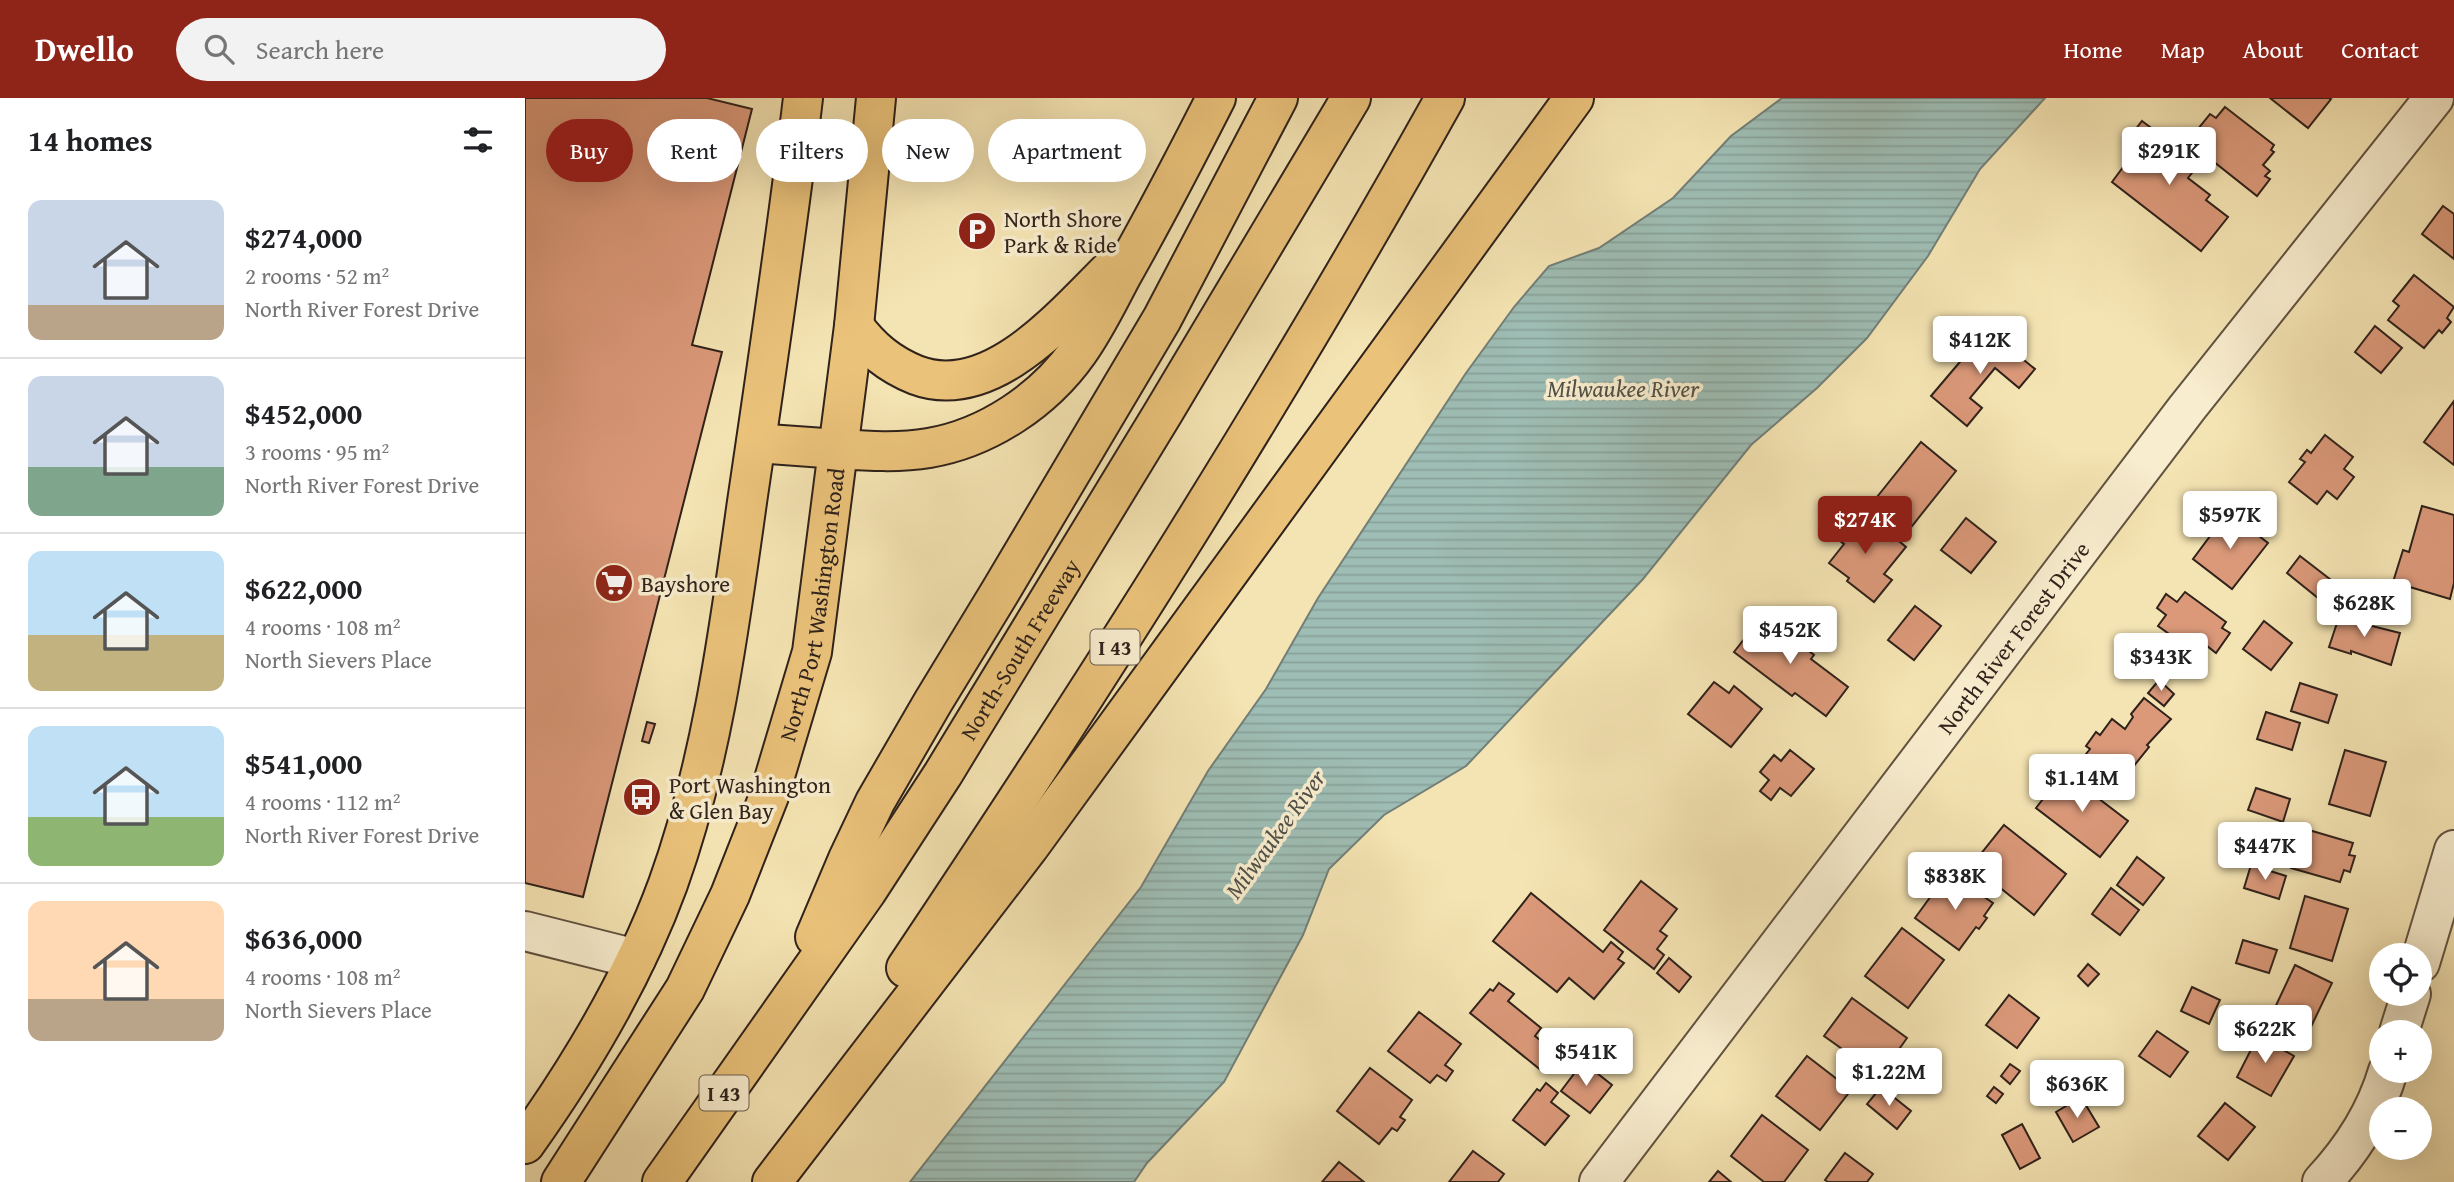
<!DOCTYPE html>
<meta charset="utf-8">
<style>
:root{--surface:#fff;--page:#f2f2f2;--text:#202124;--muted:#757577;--line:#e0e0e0;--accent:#8f2418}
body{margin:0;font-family:"Gentium Book Plus",serif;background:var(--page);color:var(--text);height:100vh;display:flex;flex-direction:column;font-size:26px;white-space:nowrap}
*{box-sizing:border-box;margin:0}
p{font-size:23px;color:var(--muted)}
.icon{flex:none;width:38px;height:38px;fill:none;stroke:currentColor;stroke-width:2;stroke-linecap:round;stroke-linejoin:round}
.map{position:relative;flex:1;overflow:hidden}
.side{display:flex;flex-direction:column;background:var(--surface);width:525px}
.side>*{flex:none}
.hud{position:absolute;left:21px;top:21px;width:665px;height:63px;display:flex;gap:14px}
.buttons{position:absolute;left:1844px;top:845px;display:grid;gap:14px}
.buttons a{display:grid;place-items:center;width:63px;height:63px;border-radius:50%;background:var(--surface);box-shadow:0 7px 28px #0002;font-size:35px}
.price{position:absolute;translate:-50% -60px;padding:0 16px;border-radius:7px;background:#fff;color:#222;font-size:23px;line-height:46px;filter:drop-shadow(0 2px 4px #0008)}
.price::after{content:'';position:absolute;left:50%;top:42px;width:21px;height:16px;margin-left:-10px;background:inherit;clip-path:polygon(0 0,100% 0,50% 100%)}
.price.active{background:var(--accent);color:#fff}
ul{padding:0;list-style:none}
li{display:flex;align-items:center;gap:21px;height:175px;padding:0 28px}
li+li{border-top:2px solid var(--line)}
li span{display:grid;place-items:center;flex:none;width:196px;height:140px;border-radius:14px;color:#555}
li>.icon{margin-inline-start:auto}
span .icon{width:84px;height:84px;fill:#fffc;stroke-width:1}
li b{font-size:30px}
h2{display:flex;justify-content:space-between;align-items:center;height:84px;padding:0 28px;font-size:30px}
.pill{padding:0 24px;border-radius:32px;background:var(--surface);box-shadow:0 7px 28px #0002;font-size:24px;line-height:63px}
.pill.active{background:var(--accent);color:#fff}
header{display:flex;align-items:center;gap:42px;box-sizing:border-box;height:98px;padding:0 35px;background:var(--accent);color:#fff}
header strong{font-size:33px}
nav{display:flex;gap:38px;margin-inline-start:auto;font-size:24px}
.search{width:490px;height:63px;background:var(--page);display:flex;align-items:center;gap:18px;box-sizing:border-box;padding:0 24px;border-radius:38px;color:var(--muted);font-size:26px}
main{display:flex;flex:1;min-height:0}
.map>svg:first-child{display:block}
</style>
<header>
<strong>Dwello</strong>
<div class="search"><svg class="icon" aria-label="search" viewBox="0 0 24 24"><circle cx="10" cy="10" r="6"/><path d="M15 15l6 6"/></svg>Search here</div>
<nav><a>Home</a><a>Map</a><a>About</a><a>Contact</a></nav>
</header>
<main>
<section class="side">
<h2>14 homes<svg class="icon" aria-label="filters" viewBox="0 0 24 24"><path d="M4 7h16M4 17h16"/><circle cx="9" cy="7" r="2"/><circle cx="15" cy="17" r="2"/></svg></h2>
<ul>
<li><span style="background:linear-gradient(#c9d6e8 75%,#b9a48a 0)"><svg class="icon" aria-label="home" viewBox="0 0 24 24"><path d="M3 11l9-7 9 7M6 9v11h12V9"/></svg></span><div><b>$274,000</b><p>2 rooms · 52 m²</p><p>North River Forest Drive</p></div></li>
<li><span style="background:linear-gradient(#c9d6e8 65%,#7fa58c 0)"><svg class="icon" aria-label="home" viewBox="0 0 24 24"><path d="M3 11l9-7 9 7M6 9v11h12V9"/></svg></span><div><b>$452,000</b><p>3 rooms · 95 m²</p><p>North River Forest Drive</p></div></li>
<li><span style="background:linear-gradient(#bfe0f5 60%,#c2b280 0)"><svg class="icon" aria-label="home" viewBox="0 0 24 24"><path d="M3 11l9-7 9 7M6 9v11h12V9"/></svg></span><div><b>$622,000</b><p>4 rooms · 108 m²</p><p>North Sievers Place</p></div></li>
<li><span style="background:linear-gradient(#bfe0f5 65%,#8fb573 0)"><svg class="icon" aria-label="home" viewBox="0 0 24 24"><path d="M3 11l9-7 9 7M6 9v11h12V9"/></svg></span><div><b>$541,000</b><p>4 rooms · 112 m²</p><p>North River Forest Drive</p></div></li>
<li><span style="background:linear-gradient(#ffd9b3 70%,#b9a48a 0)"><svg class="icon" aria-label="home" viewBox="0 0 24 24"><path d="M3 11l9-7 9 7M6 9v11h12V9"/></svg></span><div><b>$636,000</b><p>4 rooms · 108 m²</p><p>North Sievers Place</p></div></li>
</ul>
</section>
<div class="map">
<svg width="1929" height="1084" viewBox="0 0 1929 1084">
<defs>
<pattern id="water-rules" width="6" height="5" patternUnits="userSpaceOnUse" patternTransform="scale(1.75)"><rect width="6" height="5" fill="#9ebdb4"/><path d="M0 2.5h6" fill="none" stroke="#88a29a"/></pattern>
</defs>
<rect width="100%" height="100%" fill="#f5e4b3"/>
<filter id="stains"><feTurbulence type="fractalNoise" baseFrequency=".00286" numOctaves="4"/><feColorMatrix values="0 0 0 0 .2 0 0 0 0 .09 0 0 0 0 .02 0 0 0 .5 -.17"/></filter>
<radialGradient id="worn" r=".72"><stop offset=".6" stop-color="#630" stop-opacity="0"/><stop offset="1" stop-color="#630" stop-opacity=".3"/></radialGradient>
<!-- water -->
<path fill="url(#water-rules)" stroke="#727f77" stroke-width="2" d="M1257 0H1520L1455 71 1403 158 1342 240 1292 290 1226 347 1118 481 941 668 859 717 804 771 778 837 699 984 622 1065 609 1084H385L616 789 683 673 741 591 793 500 941 275 989 209 1024 168 1074 150 1148 100 1206 38Z"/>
<!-- building -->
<g fill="#db997a" stroke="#2f221b" stroke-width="2">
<path d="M0 0H182L227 11 167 247 197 254 58 799 0 785Z"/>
<path d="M1745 0H1804L1806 1 1783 30Z"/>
<path d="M1700 9 1749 47 1746 52 1749 54 1738 67 1745 73 1740 78 1745 81 1732 98 1669 48 1678 37 1672 32 1685 16 1691 20Z"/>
<path d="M1617 23 1674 66 1663 80 1685 97 1681 102 1703 119 1676 153 1587 84 1610 53 1600 45Z"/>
<path d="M1918 108 1929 116V161L1897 136Z"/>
<path d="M1889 177 1929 209 1922 220 1926 224 1917 235 1914 232 1899 250 1863 222 1874 208 1868 203Z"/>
<path d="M1850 228 1877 250 1856 275 1830 254Z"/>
<path d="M1462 232 1510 271 1494 290 1470 270 1445 300 1457 310 1442 328 1406 298Z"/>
<path d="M1929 303V367L1899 344Z"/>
<path d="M1800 337 1828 359 1819 371 1829 379 1812 401 1802 393 1792 406 1764 384 1780 364 1775 361 1782 352 1786 355Z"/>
<path d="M1396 344 1431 373 1387 428 1352 399Z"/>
<path d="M1897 408 1929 417V485L1925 501 1868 484 1878 452 1884 454Z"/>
<path d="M1328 413 1366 443 1369 439 1381 449 1359 476 1367 482 1349 504 1322 483 1324 480 1304 465 1319 446 1308 438Z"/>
<path d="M1703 414 1743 445 1707 491 1668 461Z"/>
<path d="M1441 420 1471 444 1446 475 1416 452Z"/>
<path d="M1775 458 1806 482 1793 500 1762 475Z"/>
<path d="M1660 494 1701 524 1697 530 1705 535 1691 555 1682 548 1675 558 1633 528 1641 517 1632 510 1641 496 1652 504Z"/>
<path d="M1390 508 1416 528 1389 562 1363 542Z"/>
<path d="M1821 512 1836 517 1835 525 1875 535 1866 567 1826 553V556L1804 549 1815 516 1819 517Z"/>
<path d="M1238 517 1289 557 1286 561 1323 589 1301 618 1270 595 1267 598 1209 554Z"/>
<path d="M1739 523 1767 545 1746 572 1718 551Z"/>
<path d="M1634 582 1649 596 1639 608 1623 595Z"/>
<path d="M1189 584 1204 595 1209 588 1237 611 1206 649 1163 616Z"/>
<path d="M1775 585 1812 597 1803 625 1766 613Z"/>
<path d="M1619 600 1646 621 1622 647 1624 649 1592 689 1557 661 1565 651 1561 648 1571 634 1575 637 1587 621 1600 631 1608 619 1606 616Z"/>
<path d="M1741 614 1775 625 1767 652 1732 641Z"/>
<path d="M122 624 130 626 124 645 117 643Z"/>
<path d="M1265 652 1289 671 1266 698 1255 690 1246 702 1235 693 1244 682 1235 674 1249 657 1256 663Z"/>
<path d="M1820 652 1861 664 1845 718 1804 706Z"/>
<path d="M1539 674 1603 723 1575 759 1511 710Z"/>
<path d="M1731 690 1765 701 1758 724 1723 712Z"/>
<path d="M1479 727 1541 776 1509 817 1453 772 1462 761 1455 757Z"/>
<path d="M1777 730 1828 745 1824 757 1830 758 1825 774 1819 772 1815 784 1766 770Z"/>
<path d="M1612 759 1639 780 1618 807 1592 787Z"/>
<path d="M1726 767 1761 778 1754 801 1719 790Z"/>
<path d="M1427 777 1468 805 1459 818 1462 820 1454 831 1451 829 1434 852 1390 820 1409 794 1413 797Z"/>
<path d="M1116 783 1152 811 1135 833 1142 838 1132 851 1139 857 1129 871 1079 832Z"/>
<path d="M1586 790 1614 812 1595 837 1567 816Z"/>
<path d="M1006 795 1078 854 1086 844 1098 854 1093 861 1099 865 1069 901 1044 880 1032 894 968 843Z"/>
<path d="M1780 798 1823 811 1807 863 1765 850Z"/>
<path d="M1377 830 1419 862 1383 910 1340 878Z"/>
<path d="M1718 842 1752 852 1744 875 1711 865Z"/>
<path d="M1144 860 1166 879 1154 894 1132 875Z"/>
<path d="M1563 866 1574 876 1563 888 1553 878Z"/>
<path d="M1770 867 1807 885 1783 935 1746 918Z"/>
<path d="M974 885 989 896 983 903 1016 930 1010 938 1031 955 1017 973 945 915 965 891 968 893Z"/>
<path d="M1667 889 1695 902 1684 926 1656 913Z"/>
<path d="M1484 897 1514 920 1492 950 1461 927Z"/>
<path d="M1327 900 1382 940 1355 978 1299 938Z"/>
<path d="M894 914 936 946 920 967 928 973 921 983 912 977 905 985 863 953Z"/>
<path d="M1632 933 1663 954 1645 979 1614 958Z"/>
<path d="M1739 935 1757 946 1755 950 1769 958 1746 998 1712 979 1733 938 1736 940Z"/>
<path d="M1282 958 1326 992 1295 1032 1251 998Z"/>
<path d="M1058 964 1087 987 1065 1015 1036 993Z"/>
<path d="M1485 966 1495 973 1485 986 1476 978Z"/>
<path d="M845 970 887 1002 875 1019 880 1022 872 1033 867 1030 854 1046 812 1013Z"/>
<path d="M1021 985 1033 995 1026 1004 1044 1018 1020 1047 988 1022 1012 991 1015 993Z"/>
<path d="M1356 989 1386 1013 1372 1031 1342 1006Z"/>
<path d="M1469 989 1478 996 1471 1005 1462 998Z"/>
<path d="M1556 999 1574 1029 1548 1044 1531 1014Z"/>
<path d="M1700 1005 1730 1029 1703 1062 1673 1038Z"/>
<path d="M1237 1017 1283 1052 1259 1084H1239L1206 1058Z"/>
<path d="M1497 1026 1515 1060 1495 1071 1477 1037Z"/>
<path d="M948 1053 979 1076 973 1084H924Z"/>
<path d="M1320 1055 1348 1076 1342 1084H1303L1300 1082Z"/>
<path d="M814 1064 839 1084H797Z"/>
<path d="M1193 1073 1206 1084H1184Z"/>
</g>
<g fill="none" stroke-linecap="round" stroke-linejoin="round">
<defs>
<g id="minor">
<path d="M0 833 111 861"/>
<path d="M1895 865 1929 752"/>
<path d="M1874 934 1886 896"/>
<path id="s1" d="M1074 1084 1662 310 1909 0"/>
<path d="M1797 1084C1826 1053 1851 1014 1863 973"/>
</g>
<g id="major">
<path d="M231 345 313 351"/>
<path d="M0 1046C57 966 109 879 143 786 187 664 204 532 222 404 242 269 262 135 278 0"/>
<path id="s2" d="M36 1084 160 891 205 797 244 698 287 554 329 228 351 0"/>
</g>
<g id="highway">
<path d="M329 228C346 251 364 266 391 277 468 306 541 214 591 166"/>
<path d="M313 351C343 353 374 355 404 350 463 340 519 302 553 254 571 229 584 201 598 175 631 117 661 59 691 0"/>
<path d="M290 839 323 761 350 704 408 604 475 494 637 221 753 0"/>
<path d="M381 870C571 586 754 298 920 0"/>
<path id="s3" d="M137 1084 342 793 418 676 638 315 826 0"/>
<path d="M247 1084 504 749 1049 0"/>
</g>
</defs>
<!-- minor casing -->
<use href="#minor" stroke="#605241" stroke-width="42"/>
<!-- major casing -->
<use href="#major" stroke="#2f221b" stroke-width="42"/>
<!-- highway casing -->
<use href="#highway" stroke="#2f221b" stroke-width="42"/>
<!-- minor -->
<use href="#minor" stroke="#f8edce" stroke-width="38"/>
<!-- major -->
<use href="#major" stroke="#eac27a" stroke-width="38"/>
<!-- highway -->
<use href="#highway" stroke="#eac27a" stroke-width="38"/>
</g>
<!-- icons -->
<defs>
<symbol id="parking-disc" viewBox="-11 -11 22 22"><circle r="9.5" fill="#8f2418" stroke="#f8edce"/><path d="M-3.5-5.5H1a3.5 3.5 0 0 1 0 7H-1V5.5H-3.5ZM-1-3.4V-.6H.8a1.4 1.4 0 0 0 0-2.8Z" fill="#fff"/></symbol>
<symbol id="supermarket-disc" viewBox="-11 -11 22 22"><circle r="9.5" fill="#8f2418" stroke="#f8edce"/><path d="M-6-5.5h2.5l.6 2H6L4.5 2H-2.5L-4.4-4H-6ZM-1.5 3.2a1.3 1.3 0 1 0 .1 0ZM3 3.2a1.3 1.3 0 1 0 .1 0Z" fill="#fff"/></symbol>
<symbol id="bus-disc" viewBox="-11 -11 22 22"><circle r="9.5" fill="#8f2418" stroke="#f8edce"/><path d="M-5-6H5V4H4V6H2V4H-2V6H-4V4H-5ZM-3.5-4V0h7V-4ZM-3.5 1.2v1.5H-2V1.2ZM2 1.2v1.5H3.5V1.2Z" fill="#fff"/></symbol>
</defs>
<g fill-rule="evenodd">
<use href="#parking-disc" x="430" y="111" width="44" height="44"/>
<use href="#supermarket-disc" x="67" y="463" width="44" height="44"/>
<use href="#bus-disc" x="95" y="677" width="44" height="44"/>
</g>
<g text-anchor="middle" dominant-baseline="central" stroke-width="7" stroke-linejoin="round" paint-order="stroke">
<!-- shield labels -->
<g fill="#f8edce" stroke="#6b5f51" stroke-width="2">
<rect x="565.5" y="531.5" width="49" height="35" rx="5"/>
<rect x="174.5" y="977.5" width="49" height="35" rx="5"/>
</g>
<g font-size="21" font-weight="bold" fill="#2f221b">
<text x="590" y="549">I 43</text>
<text x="199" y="995">I 43</text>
</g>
<!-- poi labels -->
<g font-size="23" fill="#2f221b" stroke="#f8edce" text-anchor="start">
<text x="479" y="120">North Shore<tspan x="479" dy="26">Park &amp; Ride</tspan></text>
<text x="116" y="485">Bayshore</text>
<text x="144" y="686">Port Washington<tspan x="144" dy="26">&amp; Glen Bay</tspan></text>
</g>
<!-- street labels -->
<g font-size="23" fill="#2f221b" stroke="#f8edce">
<text stroke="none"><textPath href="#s2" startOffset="637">North Port Washington Road</textPath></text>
<text stroke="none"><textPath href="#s1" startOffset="684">North River Forest Drive</textPath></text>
<text stroke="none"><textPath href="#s3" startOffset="642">North-South Freeway</textPath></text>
</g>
<!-- water labels -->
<g font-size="24" font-style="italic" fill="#505049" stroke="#f8edce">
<text x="1098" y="290">Milwaukee River</text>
<text transform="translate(750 736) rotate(-54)">Milwaukee River</text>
</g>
</g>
<rect width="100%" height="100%" filter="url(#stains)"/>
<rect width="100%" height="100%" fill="url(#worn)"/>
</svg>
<div class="buttons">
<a><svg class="icon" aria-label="locate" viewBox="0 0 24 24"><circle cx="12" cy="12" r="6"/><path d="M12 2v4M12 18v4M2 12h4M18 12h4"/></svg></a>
<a>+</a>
<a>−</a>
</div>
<b class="price" style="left:1644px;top:89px">$291K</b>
<b class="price" style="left:1455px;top:278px">$412K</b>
<b class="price" style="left:1705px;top:453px">$597K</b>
<b class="price active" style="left:1340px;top:458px">$274K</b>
<b class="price" style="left:1839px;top:541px">$628K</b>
<b class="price" style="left:1265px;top:568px">$452K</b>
<b class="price" style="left:1636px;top:595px">$343K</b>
<b class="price" style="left:1557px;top:716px">$1.14M</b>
<b class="price" style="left:1740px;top:784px">$447K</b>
<b class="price" style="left:1430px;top:814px">$838K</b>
<b class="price" style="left:1740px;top:967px">$622K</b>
<b class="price" style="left:1061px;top:990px">$541K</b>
<b class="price" style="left:1364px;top:1010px">$1.22M</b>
<b class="price" style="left:1552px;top:1022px">$636K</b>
<div class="hud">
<a class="pill active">Buy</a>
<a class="pill">Rent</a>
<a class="pill">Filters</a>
<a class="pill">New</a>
<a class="pill">Apartment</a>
</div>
</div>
</main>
